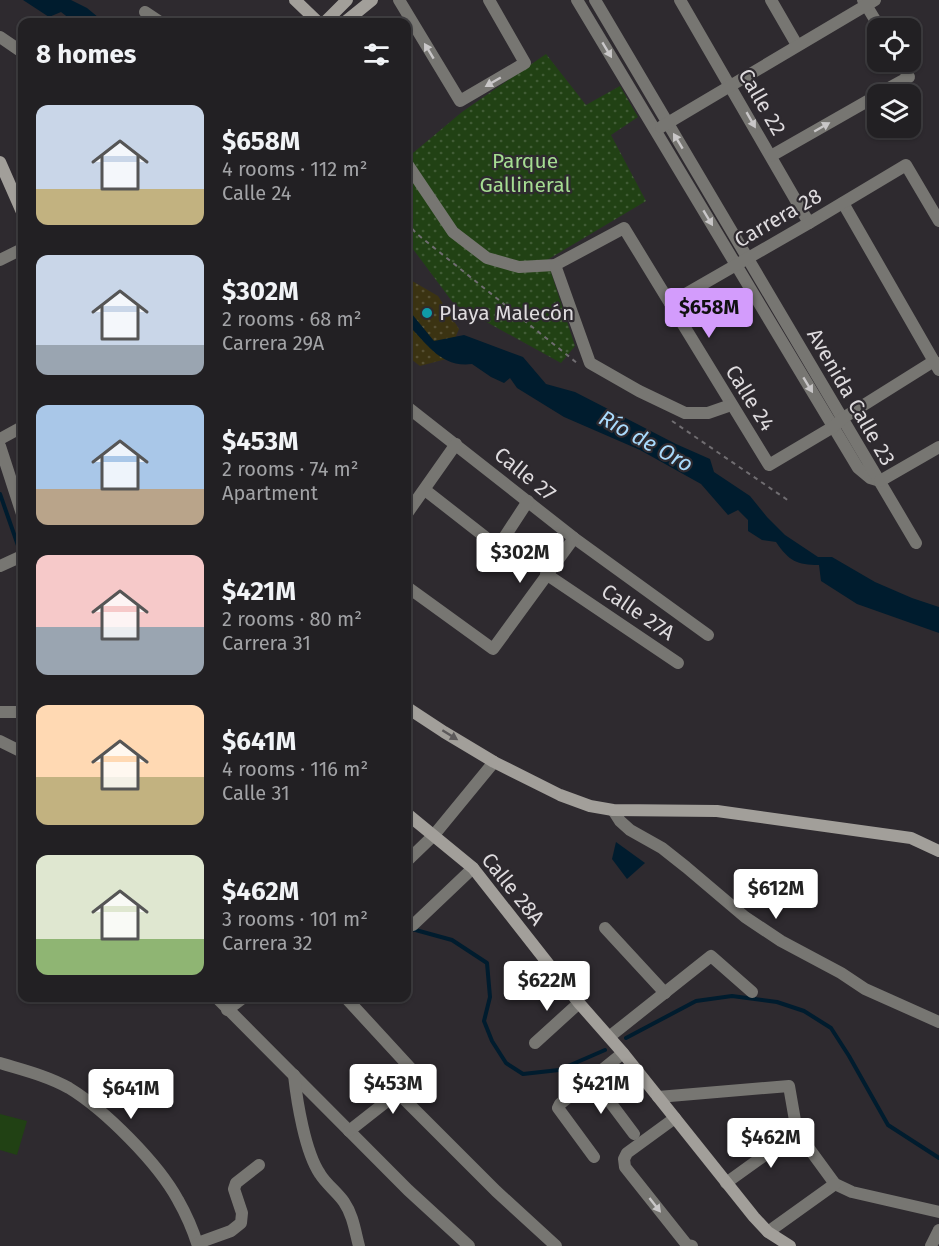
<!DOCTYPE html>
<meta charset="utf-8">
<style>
:root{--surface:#222023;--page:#2a282b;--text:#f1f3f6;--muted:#a2a3a6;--line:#3f3e41;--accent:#d39cfc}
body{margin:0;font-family:"Fira Sans",sans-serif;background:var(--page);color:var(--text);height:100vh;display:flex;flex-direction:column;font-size:22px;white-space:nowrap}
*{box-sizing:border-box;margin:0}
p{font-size:20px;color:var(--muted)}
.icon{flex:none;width:33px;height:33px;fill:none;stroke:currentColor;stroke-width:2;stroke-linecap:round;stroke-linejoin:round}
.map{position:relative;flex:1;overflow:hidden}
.drawer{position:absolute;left:18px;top:18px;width:393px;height:984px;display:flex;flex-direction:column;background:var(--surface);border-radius:12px;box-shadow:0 2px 4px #0004,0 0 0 2px var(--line)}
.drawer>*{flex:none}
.controls{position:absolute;left:867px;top:18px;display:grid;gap:12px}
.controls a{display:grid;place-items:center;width:54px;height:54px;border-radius:12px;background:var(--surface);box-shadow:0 2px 4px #0004,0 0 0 2px var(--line);font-size:30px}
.price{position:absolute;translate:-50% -51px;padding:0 14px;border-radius:6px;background:#fff;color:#222;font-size:20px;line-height:39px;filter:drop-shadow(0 2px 3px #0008)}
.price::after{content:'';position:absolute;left:50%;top:36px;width:18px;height:14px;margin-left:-9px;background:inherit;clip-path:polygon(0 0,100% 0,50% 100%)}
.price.selected{background:var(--accent);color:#111}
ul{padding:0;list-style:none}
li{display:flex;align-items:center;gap:18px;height:150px;padding:0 18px}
li span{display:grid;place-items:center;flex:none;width:168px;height:120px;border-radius:12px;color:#555}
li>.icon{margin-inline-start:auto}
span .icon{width:72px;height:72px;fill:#fffc;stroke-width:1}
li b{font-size:26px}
h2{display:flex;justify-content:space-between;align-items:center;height:72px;padding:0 18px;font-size:26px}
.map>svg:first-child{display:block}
</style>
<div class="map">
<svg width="939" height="1246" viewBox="0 0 939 1246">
<defs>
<pattern id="sand-dots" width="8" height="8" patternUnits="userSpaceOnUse" patternTransform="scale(1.5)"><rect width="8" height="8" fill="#3b3312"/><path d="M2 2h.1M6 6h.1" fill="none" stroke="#575034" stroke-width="1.8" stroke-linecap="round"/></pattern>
<pattern id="park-dots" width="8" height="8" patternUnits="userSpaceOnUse" patternTransform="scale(1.5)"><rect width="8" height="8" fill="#214114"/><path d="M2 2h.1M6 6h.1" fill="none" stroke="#415c36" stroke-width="1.8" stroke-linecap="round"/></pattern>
</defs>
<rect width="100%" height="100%" fill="#2e2a2f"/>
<!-- green -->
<path fill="#214114" d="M0 1114 27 1121 17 1155 0 1150Z"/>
<!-- sand -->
<path fill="url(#sand-dots)" d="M407 278 438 296 459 329 446 359 420 366 407 356Z"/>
<!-- park -->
<path fill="url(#park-dots)" d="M546 54 586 105 620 86 638 117 611 135 646 201 547 260 575 346 561 363 454 304 407 241V158L462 112Z"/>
<!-- water -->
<g fill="#001c2e">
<path d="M23 0H71L87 8 104 22H74L61 12 49 17Z"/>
<path d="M407 308 434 341 464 335 523 357 546 384 575 392 676 444 710 459 714 472 750 496 767 517 785 535 818 557H832L875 582 912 598 939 607V633L857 604 821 581 819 565C797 565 789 561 776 542L762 540 748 531V520L738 510 728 515 701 484 640 450 564 417 517 388 510 378 504 383 491 377 472 364C440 368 427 343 407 324Z"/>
<path d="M616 842 645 863 627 879 612 859Z"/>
</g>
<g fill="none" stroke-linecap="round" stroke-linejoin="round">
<!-- stream -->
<g stroke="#001c2e" stroke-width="4">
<path d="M0 494 21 554"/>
<path d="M412 929 452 940 487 963 490 997 484 1021 492 1041 506 1063 523 1074 559 1070 605 1050"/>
<path d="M626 1038 696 1001 732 996 777 1002 804 1011 831 1028 849 1056 888 1125 939 1158"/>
</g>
<!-- path -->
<g stroke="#706d71" stroke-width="2" stroke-dasharray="4.5 4.5" stroke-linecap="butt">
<path d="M914 63 917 56"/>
<path d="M406 222 417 234 577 363"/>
<path d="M672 421 789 501"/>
</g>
<!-- street -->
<g stroke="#777672" stroke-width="12">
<path d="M399 0 460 101 525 63 489 0"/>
<path d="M577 0 858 468 870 478 880 481"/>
<path d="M595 0 916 543"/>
<path d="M680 0 809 223"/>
<path d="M771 0 797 45"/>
<path d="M863 0 880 28"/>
<path d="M145 12 160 22"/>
<path d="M0 37 22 52"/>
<path d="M878 94 909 77 900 62"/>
<path d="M661 127 875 0"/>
<path d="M771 156 878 95"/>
<path d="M406 162 453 232 487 258 519 267 555 265 624 228 769 465 833 427 843 418 934 361"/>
<path d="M843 203 939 370"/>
<path d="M0 260 22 249"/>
<path d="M555 265 590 363 639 391 685 413H708L731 405"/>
<path d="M670 303 809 223 906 165 939 221"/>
<path d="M406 406 574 538 708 635"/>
<path d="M0 439 22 427"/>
<path d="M0 446 22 514"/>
<path d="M880 481 939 447"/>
<path d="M425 490 498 547 528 501"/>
<path d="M406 515 456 444"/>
<path d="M0 566 22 556"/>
<path d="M546 574 678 663"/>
<path d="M406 586 493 649 574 538"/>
<path d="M0 712H22"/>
<path d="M0 741 22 752"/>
<path d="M613 810 620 821 630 830 662 848 686 867 745 917 781 941 841 973 865 989 939 1022"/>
<path d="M406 862 434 835 494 762"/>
<path d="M406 922 413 925 473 868"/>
<path d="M605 928 665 993"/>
<path d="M217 998 408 1190 469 1246"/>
<path d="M346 998 415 1073 410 1083 349 1131"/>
<path d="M227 1010 243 998"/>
<path d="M609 1037 711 956 752 992"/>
<path d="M535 1043 579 1003"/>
<path d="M0 1063C23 1070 48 1076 69 1088 105 1110 158 1163 178 1200 186 1214 193 1230 198 1246"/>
<path d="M294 1075C297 1102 305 1152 320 1174 326 1184 337 1192 344 1202 353 1215 355 1231 359 1246"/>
<path d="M592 1078 634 1134"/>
<path d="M397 1092 496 1191 556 1246"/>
<path d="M658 1097 789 1086 797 1132 835 1184 852 1192 939 1212"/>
<path d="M675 1118 627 1153 624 1159 625 1167 687 1245 692 1246"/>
<path d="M594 1157 558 1108 560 1104 623 1053"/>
<path d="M726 1183 797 1132"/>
<path d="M768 1232 835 1184"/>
<path d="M198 1243 231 1231 241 1223 242 1213 234 1189 236 1183 259 1165"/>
<path d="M931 1246 939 1230"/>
</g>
<!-- secondary -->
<g stroke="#a29f9a" stroke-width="12">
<path d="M295 0 318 22"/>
<path d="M325 22 347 0"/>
<path d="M345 22 372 0"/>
<path d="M0 162 22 212"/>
<path d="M406 707 444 732 494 762 560 795 590 806 613 810 717 811 911 838 939 851"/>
<path d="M406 813 473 868 579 1003 623 1053 754 1217 768 1232 790 1246"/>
</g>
</g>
<!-- one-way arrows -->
<defs><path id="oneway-solid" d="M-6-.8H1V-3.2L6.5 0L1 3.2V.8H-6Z" transform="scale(1.5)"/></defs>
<g fill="#c9c7c8">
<use href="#oneway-solid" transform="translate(607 50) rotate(59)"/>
<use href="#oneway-solid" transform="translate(429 51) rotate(-121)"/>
<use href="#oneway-solid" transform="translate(493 82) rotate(150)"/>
<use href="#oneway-solid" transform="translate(751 120) rotate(60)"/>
<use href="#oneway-solid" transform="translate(822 127) rotate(-30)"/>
<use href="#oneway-solid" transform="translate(678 141) rotate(-121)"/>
<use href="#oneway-solid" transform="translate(708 218) rotate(59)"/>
<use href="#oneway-solid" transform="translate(808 385) rotate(59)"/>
<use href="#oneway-solid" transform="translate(655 1205) rotate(52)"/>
</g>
<use fill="#5c595a" href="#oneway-solid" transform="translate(450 735) rotate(32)"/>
<!-- markers -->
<circle fill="#0f9aa8" stroke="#2e2a2f" stroke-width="2" cx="427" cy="313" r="6"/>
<g text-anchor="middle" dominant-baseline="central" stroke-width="4.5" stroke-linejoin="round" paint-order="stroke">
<!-- street labels -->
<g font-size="21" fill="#dedbde" stroke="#2e2a2f">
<text transform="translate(762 102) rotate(60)">Calle 22</text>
<text transform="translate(778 218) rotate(-30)">Carrera 28</text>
<text transform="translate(851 397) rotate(60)">Avenida Calle 23</text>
<text transform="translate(750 398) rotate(58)">Calle 24</text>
<text transform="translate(525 474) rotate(39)">Calle 27</text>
<text transform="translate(638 612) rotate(34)">Calle 27A</text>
<text transform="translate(513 889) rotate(51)">Calle 28A</text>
</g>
<!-- park labels -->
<g font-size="21" fill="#a5dc92" stroke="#2e2a2f">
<text x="525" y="161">Parque<tspan x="525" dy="24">Gallineral</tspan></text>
</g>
<!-- poi labels -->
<g font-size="21" fill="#dedbde" stroke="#2e2a2f" text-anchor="start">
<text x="439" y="313">Playa Malecón</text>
</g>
<!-- water labels -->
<g font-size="22" font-style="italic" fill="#a9dafc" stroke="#2e2a2f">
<text transform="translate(646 441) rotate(29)">Río de Oro</text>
</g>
</g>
</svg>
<div class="controls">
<a><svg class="icon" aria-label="locate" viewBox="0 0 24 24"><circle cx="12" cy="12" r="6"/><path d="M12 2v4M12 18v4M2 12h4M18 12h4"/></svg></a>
<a><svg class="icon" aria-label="layers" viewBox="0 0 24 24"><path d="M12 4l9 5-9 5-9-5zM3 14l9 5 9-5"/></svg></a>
</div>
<b class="price selected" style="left:709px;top:339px">$658M</b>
<b class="price" style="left:520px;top:584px">$302M</b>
<b class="price" style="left:776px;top:920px">$612M</b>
<b class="price" style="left:547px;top:1012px">$622M</b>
<b class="price" style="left:393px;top:1115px">$453M</b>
<b class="price" style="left:601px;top:1115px">$421M</b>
<b class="price" style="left:131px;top:1120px">$641M</b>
<b class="price" style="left:771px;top:1169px">$462M</b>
<section class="drawer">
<h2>8 homes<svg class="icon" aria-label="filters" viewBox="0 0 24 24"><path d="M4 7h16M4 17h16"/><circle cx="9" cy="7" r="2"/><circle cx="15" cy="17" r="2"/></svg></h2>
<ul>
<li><span style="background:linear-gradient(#c9d6e8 70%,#c2b280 0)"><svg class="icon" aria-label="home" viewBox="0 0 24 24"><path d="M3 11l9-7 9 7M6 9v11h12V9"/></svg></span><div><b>$658M</b><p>4 rooms · 112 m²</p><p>Calle 24</p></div></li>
<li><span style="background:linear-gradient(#c9d6e8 75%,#9aa5b1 0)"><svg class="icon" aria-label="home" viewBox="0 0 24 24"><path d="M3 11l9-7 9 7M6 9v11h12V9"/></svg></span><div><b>$302M</b><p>2 rooms · 68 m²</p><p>Carrera 29A</p></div></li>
<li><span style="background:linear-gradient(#a9c7e8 70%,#b9a48a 0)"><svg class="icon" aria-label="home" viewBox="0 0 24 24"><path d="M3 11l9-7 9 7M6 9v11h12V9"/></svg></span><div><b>$453M</b><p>2 rooms · 74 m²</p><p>Apartment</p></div></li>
<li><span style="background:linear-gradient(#f6c9c9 60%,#9aa5b1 0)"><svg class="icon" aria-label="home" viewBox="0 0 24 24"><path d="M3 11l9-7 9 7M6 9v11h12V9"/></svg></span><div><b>$421M</b><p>2 rooms · 80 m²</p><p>Carrera 31</p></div></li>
<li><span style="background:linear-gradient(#ffd9b3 60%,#c2b280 0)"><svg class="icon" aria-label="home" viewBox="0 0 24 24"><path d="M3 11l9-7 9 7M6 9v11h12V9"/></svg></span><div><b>$641M</b><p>4 rooms · 116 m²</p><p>Calle 31</p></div></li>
<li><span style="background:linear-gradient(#dfe7d0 70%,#8fb573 0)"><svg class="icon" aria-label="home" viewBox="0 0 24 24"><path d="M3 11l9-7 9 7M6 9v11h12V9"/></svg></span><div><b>$462M</b><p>3 rooms · 101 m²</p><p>Carrera 32</p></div></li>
</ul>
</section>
</div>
